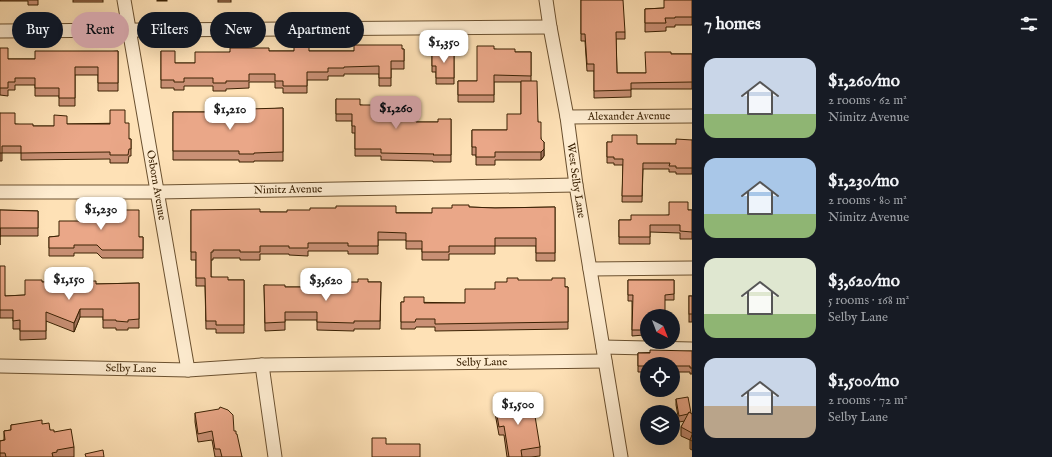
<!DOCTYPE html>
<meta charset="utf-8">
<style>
:root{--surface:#171b24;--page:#242831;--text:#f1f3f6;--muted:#9ea1a6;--accent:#c59692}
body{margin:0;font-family:"IM FELL English",serif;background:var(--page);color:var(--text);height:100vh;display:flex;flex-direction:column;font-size:15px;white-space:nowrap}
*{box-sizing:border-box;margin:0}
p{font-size:13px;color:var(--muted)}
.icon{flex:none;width:22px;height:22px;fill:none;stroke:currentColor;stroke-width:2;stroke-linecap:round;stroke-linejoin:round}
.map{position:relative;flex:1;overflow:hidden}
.side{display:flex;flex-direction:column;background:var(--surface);width:360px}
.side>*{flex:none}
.hud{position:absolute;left:12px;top:12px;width:380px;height:36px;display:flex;gap:8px}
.needle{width:26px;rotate:138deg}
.controls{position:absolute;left:640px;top:309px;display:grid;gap:8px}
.controls a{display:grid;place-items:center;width:40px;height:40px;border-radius:50%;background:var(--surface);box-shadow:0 4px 16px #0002;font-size:20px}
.price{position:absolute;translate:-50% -34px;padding:0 9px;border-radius:8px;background:#fff;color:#222;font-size:13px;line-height:26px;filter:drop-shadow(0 1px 2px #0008)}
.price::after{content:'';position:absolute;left:50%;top:24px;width:12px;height:9px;margin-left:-6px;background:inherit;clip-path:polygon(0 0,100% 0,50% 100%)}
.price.current{background:var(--accent);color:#111}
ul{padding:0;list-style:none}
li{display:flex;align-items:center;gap:12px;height:100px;padding:0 12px}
li span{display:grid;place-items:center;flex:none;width:112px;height:80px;border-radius:12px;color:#555}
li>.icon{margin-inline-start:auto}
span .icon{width:48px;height:48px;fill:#fffc;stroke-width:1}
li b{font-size:17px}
h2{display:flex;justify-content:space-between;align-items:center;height:48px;padding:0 12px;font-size:17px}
.tag{padding:0 14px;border-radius:18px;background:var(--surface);box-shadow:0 4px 16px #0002;font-size:14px;line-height:36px}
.tag.current{background:var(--accent);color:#111}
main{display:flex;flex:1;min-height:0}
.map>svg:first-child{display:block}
</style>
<main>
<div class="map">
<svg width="692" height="457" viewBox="0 0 692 457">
<rect width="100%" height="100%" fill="#fee1b6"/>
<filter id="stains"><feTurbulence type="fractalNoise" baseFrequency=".005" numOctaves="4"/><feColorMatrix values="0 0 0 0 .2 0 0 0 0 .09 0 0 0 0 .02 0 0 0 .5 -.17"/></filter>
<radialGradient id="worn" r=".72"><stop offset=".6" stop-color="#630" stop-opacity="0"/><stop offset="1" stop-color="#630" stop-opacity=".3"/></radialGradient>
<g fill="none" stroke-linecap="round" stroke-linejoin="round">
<defs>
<g id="minor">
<path id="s1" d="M124 0 188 370"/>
<path id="s2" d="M546 0 550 27 567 117 576 185 621 457"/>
<path d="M0 31 550 27"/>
<path id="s3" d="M567 117 692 116"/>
<path id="s4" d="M0 192H157L576 185"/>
<path d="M590 269 692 268"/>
<path d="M603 347 692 349"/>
<path d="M262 365 275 457"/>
<path id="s5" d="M0 366 188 370 262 365 605 361"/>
</g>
</defs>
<!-- minor casing -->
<use href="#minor" stroke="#6b5130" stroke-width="15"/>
<!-- minor -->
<use href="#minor" stroke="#feecd0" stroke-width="13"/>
</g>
<!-- wall -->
<g fill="#c99075" stroke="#3a2103">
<path d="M0 0H38V5H28V1H0Z"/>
<rect x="73" y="0" width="30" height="2"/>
<rect x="157" y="0" width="10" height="1"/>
<rect x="218" y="0" width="13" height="2"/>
<path d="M581 0 625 32V39H616L617 73H646L671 54H692V89H631V97L594 98V71H587L585 41H581Z"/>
<path d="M692 0V25H675V27H666V31L645 32V9L664 8Z"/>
<path d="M0 48 8 59H35L118 51V91H98V75H75V106H59V96H35V85H15V90H8V96L0 95Z"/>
<path d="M404 49V69H391V86H379V74H344V76H328V80H307V93H283V88H275V82H249V88L226 89V91H213V86H184V90H174V88H161V51L175 63H195L230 52 269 51H354Z"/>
<path d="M494 49 515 52H531V81L538 122 541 139 544 150V156L541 160H495V165H476V155H472V130H507L521 114V82H494V102H458V81H477Z"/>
<path d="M454 51V84H436V72H432V54H436Z"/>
<path d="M336 99 374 108 402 110 416 122H438L451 119V162H433V161L381 160V156H355V133H352V121H336Z"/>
<path d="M283 108V161H254V162H239V160H173V112H215Z"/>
<path d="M0 113 15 124 33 126H54L67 124 125 123 129 139H131V156H129L128 163H110V159L21 160V153H2V161H0Z"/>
<path d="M692 140V174H676V172H669V169H643L642 202H622L623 165H614V163H607V142L637 144H676Z"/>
<path d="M469 207 495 208 555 207V261H536V246H495V254H449V260H422V249H406V240H378V254H348V251H308V256L289 255V254H260V260H240V258H213V260H211V277L228 280H244V333H216V329H206L205 286H196V260H191V210L260 212 432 213Z"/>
<path d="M0 210 38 211V236H0V245Z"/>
<path d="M688 210H692V239H680V233L650 232V244H619V220H631L669 215Z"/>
<path d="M95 214 139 237H143V258H102L97 253H74V256H49V237L59 236 79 221Z"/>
<path d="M0 266 5 296 25 295 42 282 96 284 139 283V328H128V330H116V328H103V317H80L74 332 46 321V339L20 340V329H13V318H0Z"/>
<path d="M628 280H674V300H665L647 316V339H644V335L632 336V301H628Z"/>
<path d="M368 282H381L380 329H354V331L317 330V320H285V330L265 331 264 285 285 287H334Z"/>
<path d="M507 282 568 287V329L435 331V327H416L415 329H401V302L465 303 495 289Z"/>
<rect x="689" y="296" width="3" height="26"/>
<path d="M692 351V374H690V372H673V364H647V372H638V353Z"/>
<path d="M676 399 692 414V450L690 449V440L681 436V427L685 421 679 422 676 405Z"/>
<path d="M495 404 530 411 540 447V456L531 457H507L504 435H499L495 413Z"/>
<path d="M195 413 234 431 242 457H215L212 440 198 442 195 422Z"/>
<path d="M42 424 50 430 54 432 74 447V457H0V441L4 440V431L11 430V425Z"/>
</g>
<!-- shaded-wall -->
<g fill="#a4755f" stroke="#3a2103">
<path d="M544 142V156L541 160V152Z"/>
<path d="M80 309V317L74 332V323Z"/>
</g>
<!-- building -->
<g fill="#eaa788" stroke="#3a2103">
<path d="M581 0H623L625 32H616L617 73H646L645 52H671V54H692V82L631 83V90L594 91V64H587L585 34H581Z"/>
<path d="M664 0H692V17H675V18H665L666 23H645V9L664 8Z"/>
<path d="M354 45H402V49H404V61H391V78H379V66L344 67V68H328V72H307V86H283V81H275V74H249V81H226V83H213V78H184V82H174V80H161V51H175V63H195V52H230V48H269V51H294V47H309V51H354Z"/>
<path d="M477 46H494V49H515V52H531V76L494 75V95H458V81H477Z"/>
<path d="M0 48H8V59H35V51H118V83H98V67H75V98H59V88H35V78H15V82H8V88H0Z"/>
<path d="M435 51H454V78H436V66H432V54H436Z"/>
<path d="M521 81H537L538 122H541V139L544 142V149L541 152H495V157H476V147H472V130H507V114H521Z"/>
<path d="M336 99H360V105H374V108H402V110H416V122H438V119H451V155H433L434 154 381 153V149H355V126H352V114H336Z"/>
<path d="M283 108V152L254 153V154H239V151H173V112H215V110Z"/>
<path d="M110 110H125V123H129V139H131V149H129L128 155H110V152L21 153V146H2V153H0V113H15V124H33V126H54V115L67 116V124H110Z"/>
<path d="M612 135H637V144H676V139L692 140V168H676V166H669L670 163H643L642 196H622L623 159H614V157H607V142H612Z"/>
<path d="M669 202H688V210H692V232L680 231V225H650V237H619V220H631V215H669Z"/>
<path d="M452 205H469V207L495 208 555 207V253H536V238H495V246H449V252H422V241H406V233L378 232V246H348V243H308V248H289V246H260V252H240V250H213V252H211V277H228V280H244V325H216V321H206L205 278H196V252H191V210L260 209V212H287V210H310V208H336V206H396V213H432V208H452Z"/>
<path d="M79 207H95V214H119V210H139V237H143V250H102L97 245H74V248H49V237L59 236V221H79Z"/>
<path d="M0 210 38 211V228H0V237Z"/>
<path d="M0 266H5V296L25 295V280H42V282L96 281V284L139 283V319L128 320V322L116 321V320H103V309H80L74 323 46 312V331H20V320L13 321V310H0Z"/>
<path d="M507 278H518V280H552V278H565V287H568V322L435 324V319H416L415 322H401V302H404V297H424V303H465V289H495V282H507Z"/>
<path d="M358 279H368V282H381L380 321H354V323L317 322V312H285V322L265 323 264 285H285V287H334V282H358Z"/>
<path d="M628 280H674V294L665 295V316H647V333H644V330H632L633 295H628Z"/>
<rect x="689" y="296" width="3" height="18"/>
<path d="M650 350 692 351V368H690V366H673V364H647V366H638V353H650Z"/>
<path d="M688 397 691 413 689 412 688 414 679 416 676 399Z"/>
<path d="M528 399 530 411 534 410 540 447 521 450 522 457H509L504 426 499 427 495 404Z"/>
<path d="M220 407 228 410 233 415 234 431H236V434H237L242 457H222L220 449H215L212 431 198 434 195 413 219 409Z"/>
<path d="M689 412 692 414V433L681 427Z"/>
<path d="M42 420V424L49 423 50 430H54V432L71 429 74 447 57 450V452L52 453 53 457H6L5 453H0V441L5 440 4 431 11 430V425Z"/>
<path d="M692 435V441L690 440Z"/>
<path d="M372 438H386V444H420V457H372Z"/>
<path d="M103 450 104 457H86L85 454Z"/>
</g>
<g text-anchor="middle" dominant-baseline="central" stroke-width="3.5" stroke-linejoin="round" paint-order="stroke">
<!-- street labels -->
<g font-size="11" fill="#3a2103" stroke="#feecd0">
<text stroke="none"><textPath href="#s3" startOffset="62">Alexander Avenue</textPath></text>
<text stroke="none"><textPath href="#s2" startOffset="183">West Selby Lane</textPath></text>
<text stroke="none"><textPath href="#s1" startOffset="188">Osborn Avenue</textPath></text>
<text stroke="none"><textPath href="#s4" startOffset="288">Nimitz Avenue</textPath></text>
<text stroke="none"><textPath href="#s5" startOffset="482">Selby Lane</textPath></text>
<text stroke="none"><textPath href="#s5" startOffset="131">Selby Lane</textPath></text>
</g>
</g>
<rect width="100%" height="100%" filter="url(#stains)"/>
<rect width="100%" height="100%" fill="url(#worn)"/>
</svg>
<div class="controls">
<a><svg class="needle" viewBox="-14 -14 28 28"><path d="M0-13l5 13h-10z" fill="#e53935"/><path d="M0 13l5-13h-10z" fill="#9ea1a6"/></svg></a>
<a><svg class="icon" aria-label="locate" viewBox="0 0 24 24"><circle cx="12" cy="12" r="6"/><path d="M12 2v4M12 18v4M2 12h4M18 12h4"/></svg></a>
<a><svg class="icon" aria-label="layers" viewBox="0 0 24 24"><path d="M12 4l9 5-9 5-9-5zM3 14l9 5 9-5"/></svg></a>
</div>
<b class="price" style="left:444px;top:64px">$1,350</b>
<b class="price current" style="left:396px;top:130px">$1,260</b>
<b class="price" style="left:230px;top:131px">$1,210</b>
<b class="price" style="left:101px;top:231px">$1,230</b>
<b class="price" style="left:69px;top:301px">$1,150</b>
<b class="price" style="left:326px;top:302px">$3,620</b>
<b class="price" style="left:518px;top:426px">$1,500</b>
<div class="hud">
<a class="tag">Buy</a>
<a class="tag current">Rent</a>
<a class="tag">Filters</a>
<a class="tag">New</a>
<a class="tag">Apartment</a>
</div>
</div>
<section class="side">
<h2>7 homes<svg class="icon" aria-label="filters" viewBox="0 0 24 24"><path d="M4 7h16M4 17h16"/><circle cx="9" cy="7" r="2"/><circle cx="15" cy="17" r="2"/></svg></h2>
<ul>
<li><span style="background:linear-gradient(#c9d6e8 70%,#8fb573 0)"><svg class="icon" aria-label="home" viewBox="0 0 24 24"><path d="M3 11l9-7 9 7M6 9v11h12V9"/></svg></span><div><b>$1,260/mo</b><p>2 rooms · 62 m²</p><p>Nimitz Avenue</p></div></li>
<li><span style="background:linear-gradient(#a9c7e8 70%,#8fb573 0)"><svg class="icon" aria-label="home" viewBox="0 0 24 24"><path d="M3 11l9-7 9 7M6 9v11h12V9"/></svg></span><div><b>$1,230/mo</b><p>2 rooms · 80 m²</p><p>Nimitz Avenue</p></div></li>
<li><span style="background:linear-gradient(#dfe7d0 70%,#8fb573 0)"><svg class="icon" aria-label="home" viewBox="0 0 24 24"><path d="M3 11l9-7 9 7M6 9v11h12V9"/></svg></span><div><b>$3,620/mo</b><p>5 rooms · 168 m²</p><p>Selby Lane</p></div></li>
<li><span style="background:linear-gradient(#c9d6e8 60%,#b9a48a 0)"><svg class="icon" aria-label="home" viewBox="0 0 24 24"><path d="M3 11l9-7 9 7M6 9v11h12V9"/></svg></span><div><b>$1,500/mo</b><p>2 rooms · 72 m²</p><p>Selby Lane</p></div></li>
</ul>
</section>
</main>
